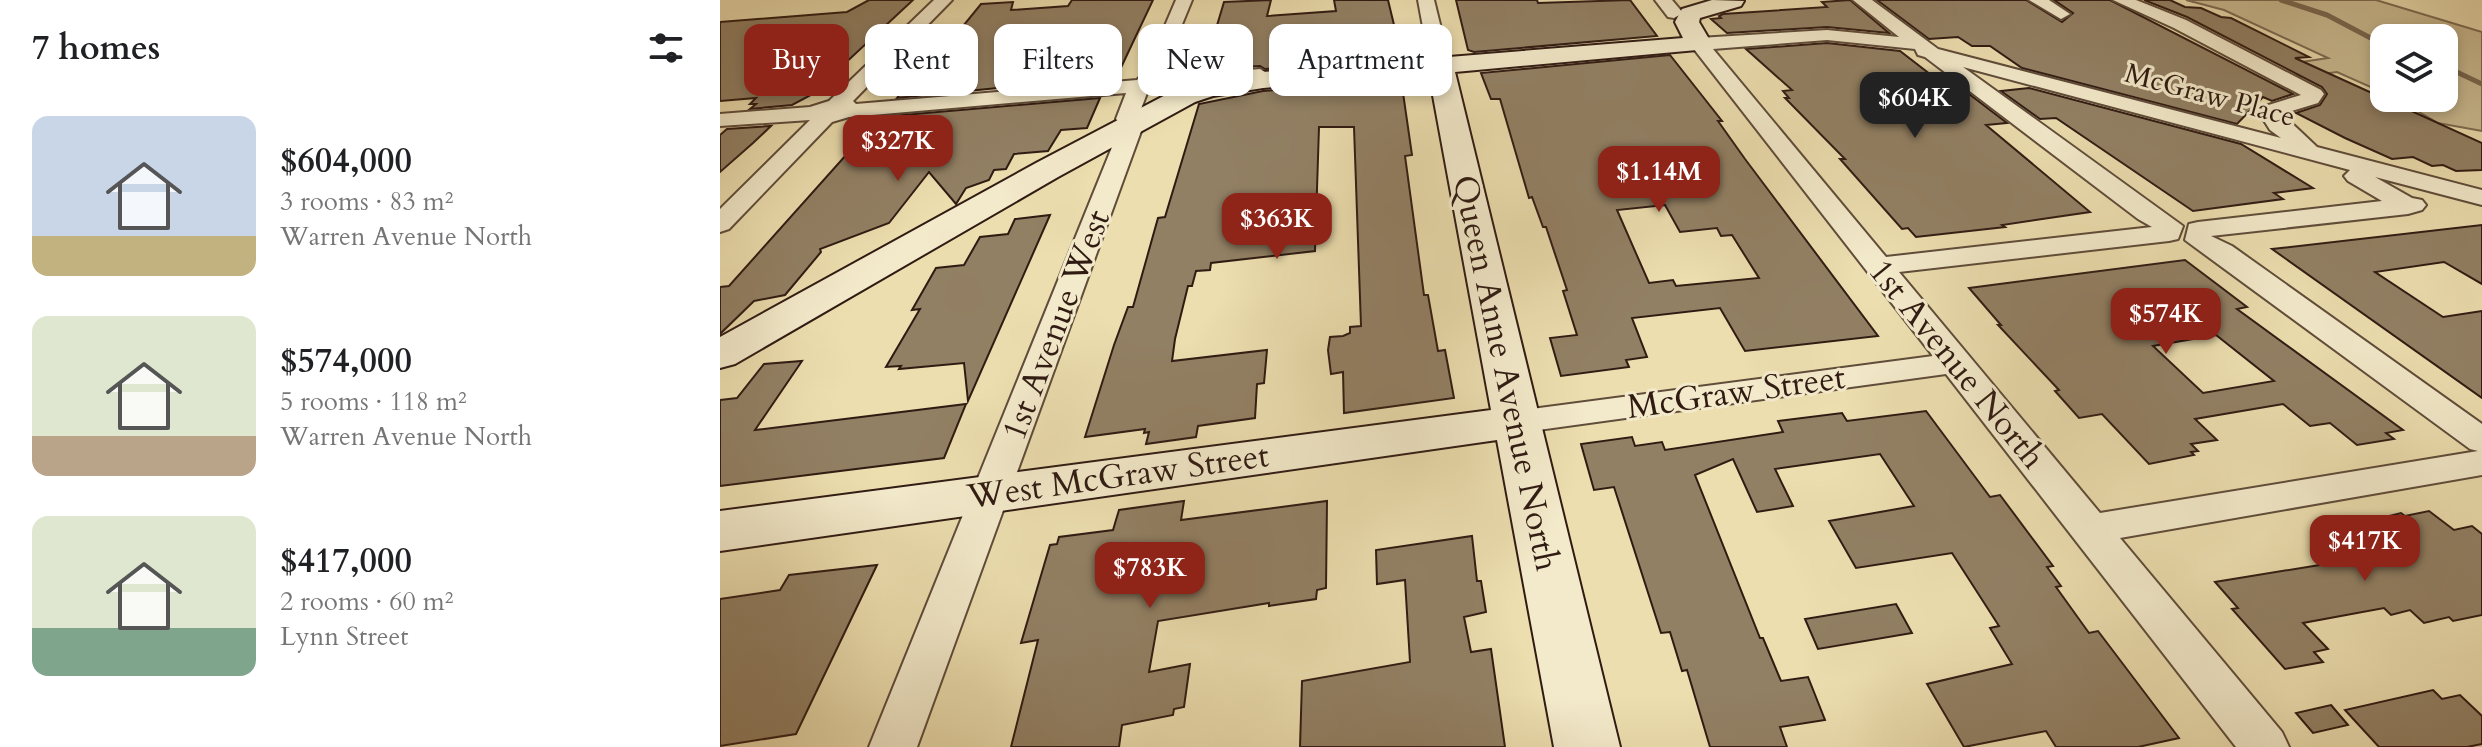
<!DOCTYPE html>
<meta charset="utf-8">
<style>
:root{--surface:#fff;--page:#f2f2f2;--text:#202124;--muted:#757577;--accent:#8f2418}
body{margin:0;font-family:Cardo,serif;background:var(--page);color:var(--text);height:100vh;display:flex;flex-direction:column;font-size:30px;white-space:nowrap}
*{box-sizing:border-box;margin:0}
p{font-size:26px;color:var(--muted)}
.icon{flex:none;width:44px;height:44px;fill:none;stroke:currentColor;stroke-width:2;stroke-linecap:round;stroke-linejoin:round}
.map{position:relative;flex:1;overflow:hidden}
.details{display:flex;flex-direction:column;background:var(--surface);width:720px}
.details>*{flex:none}
.guide{position:absolute;left:24px;top:24px;width:760px;height:72px;display:flex;gap:16px}
.buttons{position:absolute;left:1650px;top:24px;display:grid;gap:16px}
.buttons a{display:grid;place-items:center;width:88px;height:88px;border-radius:16px;background:var(--surface);box-shadow:0 4px 12px #0003;font-size:40px}
.price{position:absolute;translate:-50% -68px;padding:0 18px;border-radius:16px;background:var(--accent);color:#fff;font-size:26px;line-height:52px;filter:drop-shadow(0 2px 4px #0008)}
.price::after{content:'';position:absolute;left:50%;top:48px;width:24px;height:18px;margin-left:-12px;background:inherit;clip-path:polygon(0 0,100% 0,50% 100%)}
.price.active{background:#222;color:#fff}
ul{padding:0;list-style:none}
li{display:flex;align-items:center;gap:24px;height:200px;padding:0 32px}
li span{display:grid;place-items:center;flex:none;width:224px;height:160px;border-radius:16px;color:#555}
li>.icon{margin-inline-start:auto}
span .icon{width:96px;height:96px;fill:#fffc;stroke-width:1}
li b{font-size:34px}
h2{display:flex;justify-content:space-between;align-items:center;height:96px;padding:0 32px;font-size:34px}
.chip{padding:0 28px;border-radius:16px;background:var(--surface);box-shadow:0 4px 12px #0003;font-size:28px;line-height:72px}
.chip.active{background:var(--accent);color:#fff}
main{display:flex;flex:1;min-height:0}
.map>svg:first-child{display:block}
</style>
<main>
<section class="details">
<h2>7 homes<svg class="icon" aria-label="filters" viewBox="0 0 24 24"><path d="M4 7h16M4 17h16"/><circle cx="9" cy="7" r="2"/><circle cx="15" cy="17" r="2"/></svg></h2>
<ul>
<li><span style="background:linear-gradient(#c9d6e8 75%,#c2b280 0)"><svg class="icon" aria-label="home" viewBox="0 0 24 24"><path d="M3 11l9-7 9 7M6 9v11h12V9"/></svg></span><div><b>$604,000</b><p>3 rooms · 83 m²</p><p>Warren Avenue North</p></div></li>
<li><span style="background:linear-gradient(#dfe7d0 75%,#b9a48a 0)"><svg class="icon" aria-label="home" viewBox="0 0 24 24"><path d="M3 11l9-7 9 7M6 9v11h12V9"/></svg></span><div><b>$574,000</b><p>5 rooms · 118 m²</p><p>Warren Avenue North</p></div></li>
<li><span style="background:linear-gradient(#dfe7d0 70%,#7fa58c 0)"><svg class="icon" aria-label="home" viewBox="0 0 24 24"><path d="M3 11l9-7 9 7M6 9v11h12V9"/></svg></span><div><b>$417,000</b><p>2 rooms · 60 m²</p><p>Lynn Street</p></div></li>
</ul>
</section>
<div class="map">
<svg width="1762" height="747" viewBox="0 0 1762 747">
<rect width="100%" height="100%" fill="#ecdeaf"/>
<filter id="stains"><feTurbulence type="fractalNoise" baseFrequency=".0025" numOctaves="4"/><feColorMatrix values="0 0 0 0 .2 0 0 0 0 .09 0 0 0 0 .02 0 0 0 .5 -.17"/></filter>
<radialGradient id="worn" r=".72"><stop offset=".6" stop-color="#630" stop-opacity="0"/><stop offset="1" stop-color="#630" stop-opacity=".3"/></radialGradient>
<!-- green -->
<path fill="#ccbd94" stroke="#7e6c54" stroke-width="2" d="M1466 0H1656L1762 32V131L1718 123 1675 98H1724V38H1664V93L1617 72 1579 77 1568 64 1608 58 1504 10Z"/>
<g fill="none" stroke-linecap="round" stroke-linejoin="round">
<!-- stream -->
<g stroke="#7a6851" stroke-width="5">
<path d="M1561 0 1607 15 1664 45"/>
<path d="M1724 66 1762 84"/>
</g>
</g>
<!-- building -->
<g fill="#928064" stroke="#301b13" stroke-width="2" fill-rule="evenodd">
<path d="M149 0H193L91 95 72 105 30 109 36 104H30L36 98 0 101V22L127 12Z"/>
<path d="M352 0H433L397 76 177 98 196 74H204L261 4 293 2 291 10 348 6Z"/>
<path d="M551 0 547 16 616 11 614 0H668L682 58 545 69 540 66 484 69 504 2Z"/>
<path d="M736 0H817L818 3 910 0 937 36 754 52 748 50Z"/>
<path d="M1130 0 1169 33 1107 27 1007 33 991 19 1001 18 999 16 1003 14 1107 7 1102 2Z"/>
<path d="M1157 0H1306L1342 22 1353 13 1334 0H1390L1573 94 1552 101 1543 97 1517 124 1302 68 1270 46H1252L1238 37 1209 39Z"/>
<path d="M1424 0H1450L1465 7 1481 8 1501 17 1511 18 1589 57 1575 58 1762 143V170L1736 171 1723 165 1712 166 1693 157 1672 159 1625 138 1576 113 1600 105 1607 94 1602 87 1467 17Z"/>
<path d="M1107 43 1180 51 1237 95 1249 94 1287 123 1266 125 1370 212 1282 225 1285 227 1196 237 1188 228 1182 229 1120 159H1125L1065 98H1069L1063 91 1072 90 1026 49Z"/>
<path d="M950 55 1002 121H998L1025 159 1158 336 1025 351 1000 308 912 318 927 357 906 360 909 367 841 376 830 338 857 335 843 291 847 290 826 227H823L812 197 809 198 780 99H771L761 73ZM945 205 960 232 997 228 1001 236 1012 235 1039 278 956 286 953 280 929 283 897 210Z"/>
<path d="M686 79 687 85 682 86 692 155 685 156 704 295H708L718 351 725 350 734 398 624 413 623 372 611 374 608 350 610 337 623 336 630 333V327L641 326 634 127H599L595 251 491 263 490 270 476 271 472 286H468L455 339 452 361 547 350 544 383 537 384 535 418 478 426 476 437 426 444 429 432 424 433 425 429 365 437 394 345 408 307H413L438 218 445 217 479 104 543 91Z"/>
<path d="M1309 88 1521 144 1593 188 1554 193 1563 199 1473 211 1336 118 1320 119 1281 91Z"/>
<path d="M380 98 367 128 341 130 328 151 294 154 286 169 274 170 269 180 246 188 236 204 209 172 169 223 100 249 101 252 65 295 34 301 0 334V287L9 286 160 117Z"/>
<path d="M51 126 33 143 0 172V135L7 129Z"/>
<path d="M330 215 248 401 244 363 179 369 181 366 166 367 200 309 192 310 216 268 244 265 260 237 288 234 295 219Z"/>
<path d="M1762 225V284L1724 262 1655 272 1723 317 1762 311V398L1552 249Z"/>
<path d="M1465 260 1527 307 1517 309 1683 430 1666 433 1674 439 1637 445 1610 423 1590 426 1563 404 1475 419 1497 440 1471 444 1478 451 1471 452 1474 455 1429 464 1382 414 1359 418 1335 391 1339 390 1278 325H1281L1249 288ZM1496 335 1554 381 1483 393 1433 346Z"/>
<path d="M82 361 35 430 246 404 224 458 0 486V400L17 398 44 364Z"/>
<path d="M1206 411 1270 497 1280 495 1333 566 1327 567 1341 586 1336 587 1369 633 1378 631 1459 738 1418 747H1336L1326 731 1244 747 1207 684 1292 664 1270 628 1279 626 1232 553 1136 568 1109 521 1194 506 1160 454 1055 469 1073 506 1037 512 1013 459 975 475 1040 638H1043L1061 681 1088 677 1105 720 1060 727 1067 747H990L967 670 962 671 950 632 941 633 894 487 874 490 861 444 912 437 915 446 942 442 945 450 1063 432 1058 421 1122 413 1127 421Z"/>
<path d="M464 501 461 520 607 501 606 588 597 590 596 599 549 606V603L438 621 429 672 470 664 464 707 454 709 453 715 402 725 399 747H291L318 640 301 643 330 545 337 544 339 537 393 530 399 510Z"/>
<path d="M1709 511 1734 530 1752 526 1762 534V615L1733 621 1729 617 1704 623 1690 610 1671 615 1664 608 1583 623 1608 649 1594 652 1603 662 1565 669 1512 609 1518 608 1495 582 1630 560 1600 533 1681 513 1685 516Z"/>
<path d="M752 536 757 581H761L766 612 744 617 751 652 771 649 785 747H580L582 681 690 662 685 580 657 584 656 550Z"/>
<path d="M157 565 76 734 0 746V599L60 590 69 575Z"/>
<path d="M1176 604 1192 633 1098 649 1085 619Z"/>
<path d="M1713 690 1722 699 1740 695 1762 716V744L1747 747H1659L1625 710Z"/>
<path d="M1611 705 1628 725 1593 733 1576 713Z"/>
</g>
<g fill="none" stroke-linecap="round" stroke-linejoin="round">
<defs>
<g id="street">
<path d="M214 0H232L133 101 136 104 417 80 426 70 456 0H472L440 78 540 69 550 75 540 81 427 93 418 117 424 123 197 747H149L401 125 396 119 406 93 129 117 112 122 9 229 0 232V209L90 120 0 126V114L90 107 109 101Z"/>
<path d="M698 0H714L730 65 727 69 720 71 710 65Z"/>
<path d="M935 0H952L963 13 954 18 948 17Z"/>
<path d="M1133 0H1152L1218 49 1561 138 1550 130 1538 111 1542 107 1581 95 1454 28 1393 0H1416L1466 20 1601 90 1604 94 1598 103 1562 114 1597 147 1762 190V205L1655 177 1692 198 1702 200 1706 205 1702 210 1688 214 1491 236 1512 246 1762 424V475L1400 538 1562 732 1569 747H1516L1226 374 797 433 785 430 780 422 785 414 797 411 1213 356 970 44 979 38 1107 30 1179 37ZM1107 40 1195 49 1198 55 1205 57 1418 219 1432 227 1166 257 993 49ZM1243 67 1630 170 1624 176 1628 181 1662 201 1478 222 1469 224 1465 240 1750 449 1758 451 1380 513 1179 272 1449 241 1458 239 1463 226Z"/>
<path d="M1309 0H1329L1350 14 1341 19Z"/>
</g>
<path id="secondary" d="M992 0 1024 1 1021 6 980 18 979 22 992 44 988 49 735 72 900 747H834L777 440 0 551V511L771 410 709 74 543 88 493 96 475 102 338 177 15 364 0 368V337L316 163 455 90 488 80 543 72 963 38 955 22 962 9Z"/>
</defs>
<!-- street casing -->
<use href="#street" stroke="#5f4c3a" stroke-width="4"/>
<!-- secondary casing -->
<use href="#secondary" stroke="#301b13" stroke-width="4"/>
<!-- street -->
<use href="#street" fill="#f3eacb" fill-rule="evenodd"/>
<!-- secondary -->
<use href="#secondary" fill="#f3eacb" fill-rule="evenodd"/>
</g>
<g text-anchor="middle" dominant-baseline="central" stroke-width="6" stroke-linejoin="round" paint-order="stroke">
<!-- far-street labels -->
<g font-size="28" fill="#301b13" stroke="#f3eacb">
<text transform="translate(1490 95) rotate(15)">McGraw Place</text>
</g>
<!-- street labels -->
<g font-size="34" fill="#301b13" stroke="#f3eacb">
<text transform="translate(336 325) rotate(-69)">1st Avenue West</text>
<text transform="translate(1237 364) rotate(51)">1st Avenue North</text>
<text transform="translate(786 373) rotate(78)">Queen Anne Avenue North</text>
<text transform="translate(1016 392) rotate(-8)">McGraw Street</text>
<text transform="translate(398 476) rotate(-8)">West McGraw Street</text>
</g>
</g>
<rect width="100%" height="100%" filter="url(#stains)"/>
<rect width="100%" height="100%" fill="url(#worn)"/>
</svg>
<div class="buttons">
<a><svg class="icon" aria-label="layers" viewBox="0 0 24 24"><path d="M12 4l9 5-9 5-9-5zM3 14l9 5 9-5"/></svg></a>
</div>
<b class="price active" style="left:1195px;top:140px">$604K</b>
<b class="price" style="left:178px;top:183px">$327K</b>
<b class="price" style="left:939px;top:214px">$1.14M</b>
<b class="price" style="left:557px;top:261px">$363K</b>
<b class="price" style="left:1446px;top:356px">$574K</b>
<b class="price" style="left:1645px;top:583px">$417K</b>
<b class="price" style="left:430px;top:610px">$783K</b>
<div class="guide">
<a class="chip active">Buy</a>
<a class="chip">Rent</a>
<a class="chip">Filters</a>
<a class="chip">New</a>
<a class="chip">Apartment</a>
</div>
</div>
</main>
